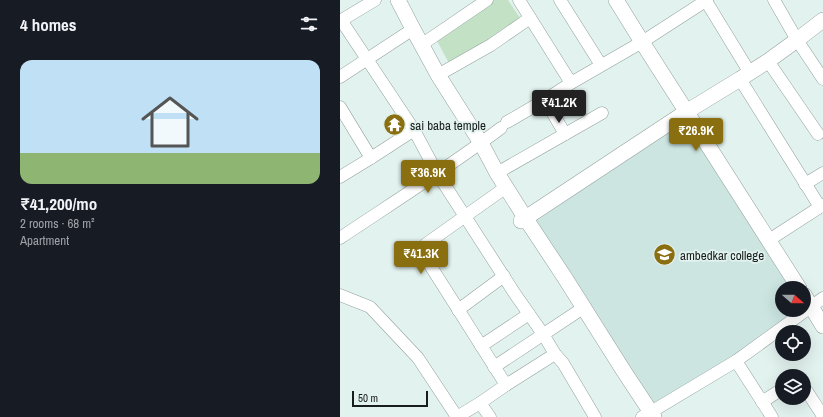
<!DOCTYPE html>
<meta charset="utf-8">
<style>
:root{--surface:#171b24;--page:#242831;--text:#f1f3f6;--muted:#9ea1a6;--line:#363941;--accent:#8a6f10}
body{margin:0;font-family:"Archivo Narrow",sans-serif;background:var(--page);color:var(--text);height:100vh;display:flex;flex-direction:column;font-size:15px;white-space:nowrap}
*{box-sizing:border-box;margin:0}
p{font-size:13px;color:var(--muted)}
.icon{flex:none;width:22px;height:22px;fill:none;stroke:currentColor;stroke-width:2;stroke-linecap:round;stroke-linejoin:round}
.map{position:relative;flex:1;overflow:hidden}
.sheet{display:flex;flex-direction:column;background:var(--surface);width:340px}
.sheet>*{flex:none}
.needle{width:26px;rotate:111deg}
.buttons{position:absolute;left:435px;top:281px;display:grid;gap:8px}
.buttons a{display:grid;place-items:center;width:36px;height:36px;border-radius:50%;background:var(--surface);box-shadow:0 4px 16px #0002;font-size:20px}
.scale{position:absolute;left:12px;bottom:10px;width:76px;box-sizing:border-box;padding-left:4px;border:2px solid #181e1d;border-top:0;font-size:11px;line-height:14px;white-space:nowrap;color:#181e1d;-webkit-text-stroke:3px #e2f2ef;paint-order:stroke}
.price{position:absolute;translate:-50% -34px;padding:0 9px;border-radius:4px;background:var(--accent);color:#fff;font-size:13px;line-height:26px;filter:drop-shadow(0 1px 2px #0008)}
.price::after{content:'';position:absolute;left:50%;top:24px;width:12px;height:9px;margin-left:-6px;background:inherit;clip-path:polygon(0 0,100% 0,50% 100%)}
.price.on{background:#222;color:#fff}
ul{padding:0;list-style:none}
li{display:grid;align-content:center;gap:8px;height:212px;padding:0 20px}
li+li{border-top:1px solid var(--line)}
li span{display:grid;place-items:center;height:124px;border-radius:12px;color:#555}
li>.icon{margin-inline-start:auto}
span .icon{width:72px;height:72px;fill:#fffc;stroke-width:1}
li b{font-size:17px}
h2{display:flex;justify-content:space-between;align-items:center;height:48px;padding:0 20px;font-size:17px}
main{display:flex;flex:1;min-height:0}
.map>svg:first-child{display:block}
</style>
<main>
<section class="sheet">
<h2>4 homes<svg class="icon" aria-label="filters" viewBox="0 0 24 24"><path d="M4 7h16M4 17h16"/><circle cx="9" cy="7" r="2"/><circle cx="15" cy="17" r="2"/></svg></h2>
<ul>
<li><span style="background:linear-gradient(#bfe0f5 75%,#8fb573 0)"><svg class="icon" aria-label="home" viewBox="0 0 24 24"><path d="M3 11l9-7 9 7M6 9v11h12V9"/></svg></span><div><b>₹41,200/mo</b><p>2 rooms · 68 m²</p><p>Apartment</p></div></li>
</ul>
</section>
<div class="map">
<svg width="483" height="417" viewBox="0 0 483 417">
<rect width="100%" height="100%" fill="#e2f2ef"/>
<!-- built -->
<path fill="#cce5e1" d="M344 118 455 288H442V310H457L316 409 195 222Z"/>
<!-- green -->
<path fill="#c3e1c4" d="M154 0H168L180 18 110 65 96 39Z"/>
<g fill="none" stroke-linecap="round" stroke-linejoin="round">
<defs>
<g id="minor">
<path d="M179 0 231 83"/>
<path d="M220 0 261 65"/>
<path d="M434 0 457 40 483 79"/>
<path d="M366 1 410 73"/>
<path d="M1 20 74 130 97 173 175 294 203 334 215 354 223 363 255 417"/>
<path d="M0 21 35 0"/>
<path d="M81 45 147 0"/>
<path d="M428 61 478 134"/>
<path d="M98 75 151 45 190 18"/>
<path d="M0 77 67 33"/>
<path d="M400 79 480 207 483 205"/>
<path d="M205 100 225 134"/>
<path d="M0 107 31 158"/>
<path d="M167 122 205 100 231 83 302 42 367 0"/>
<path d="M157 173 262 113"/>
<path d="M0 177 31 158 74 130"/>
<path d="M465 184 483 173"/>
<path d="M162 190 86 244 83 250V254L166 385"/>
<path d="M0 238C54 202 109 167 161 128"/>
<path d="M429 240 480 207"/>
<path d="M0 295 30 307 78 358 117 417"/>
<path d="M118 310 164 276"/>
<path d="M141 346 189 314"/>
<path d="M396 361 432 417"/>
<path d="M154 367 237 312"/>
<path d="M464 387 483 416"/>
<path d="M422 402 442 389"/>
<path d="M140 403 150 417"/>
<path d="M117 417 140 403 166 385 215 354"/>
<path d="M302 417 311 412 396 361 483 298"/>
</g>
<g id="tertiary">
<path d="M58 0 73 29 98 75 141 143 157 173 186 219 225 278 283 370 314 417"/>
<path d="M276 0 302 42 459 288"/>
<path d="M181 221 346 112 400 79 428 61 457 40 483 20"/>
<path d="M464 295 483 326"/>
</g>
</defs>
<!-- minor casing -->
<use href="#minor" stroke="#92a19e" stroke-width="13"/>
<!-- tertiary casing -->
<use href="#tertiary" stroke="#92a19e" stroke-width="16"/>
<!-- minor -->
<use href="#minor" stroke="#fff" stroke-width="12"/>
<!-- tertiary -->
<use href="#tertiary" stroke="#fff" stroke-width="15"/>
</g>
<!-- icons -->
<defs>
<symbol id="temple-disc" viewBox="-11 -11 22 22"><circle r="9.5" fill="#8a6f10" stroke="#e2f2ef"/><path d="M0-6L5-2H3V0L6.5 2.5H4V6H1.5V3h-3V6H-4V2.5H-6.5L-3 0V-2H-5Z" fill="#fff"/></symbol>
<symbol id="school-disc" viewBox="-11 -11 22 22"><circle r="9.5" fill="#8a6f10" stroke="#e2f2ef"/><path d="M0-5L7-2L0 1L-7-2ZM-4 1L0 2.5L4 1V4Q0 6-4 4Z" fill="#fff"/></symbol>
</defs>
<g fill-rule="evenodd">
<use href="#temple-disc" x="42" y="112" width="25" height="25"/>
<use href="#school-disc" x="312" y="242" width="25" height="25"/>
</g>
<g text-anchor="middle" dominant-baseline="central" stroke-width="3.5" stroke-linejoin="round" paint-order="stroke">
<!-- poi labels -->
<g font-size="13" fill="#181e1d" stroke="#e2f2ef" text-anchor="start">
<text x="70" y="125">sai baba temple</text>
<text x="340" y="255">ambedkar college</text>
</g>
</g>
</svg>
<div class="buttons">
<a><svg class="needle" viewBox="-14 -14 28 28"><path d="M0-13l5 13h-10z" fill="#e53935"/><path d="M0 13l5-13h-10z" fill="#9ea1a6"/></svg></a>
<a><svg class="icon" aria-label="locate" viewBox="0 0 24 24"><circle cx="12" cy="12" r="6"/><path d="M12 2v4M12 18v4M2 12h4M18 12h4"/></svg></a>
<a><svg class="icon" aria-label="layers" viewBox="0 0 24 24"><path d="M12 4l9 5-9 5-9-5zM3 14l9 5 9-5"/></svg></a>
</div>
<div class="scale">50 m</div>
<b class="price on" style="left:219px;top:124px">₹41.2K</b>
<b class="price" style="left:356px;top:152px">₹26.9K</b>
<b class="price" style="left:88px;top:194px">₹36.9K</b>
<b class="price" style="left:81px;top:275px">₹41.3K</b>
</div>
</main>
